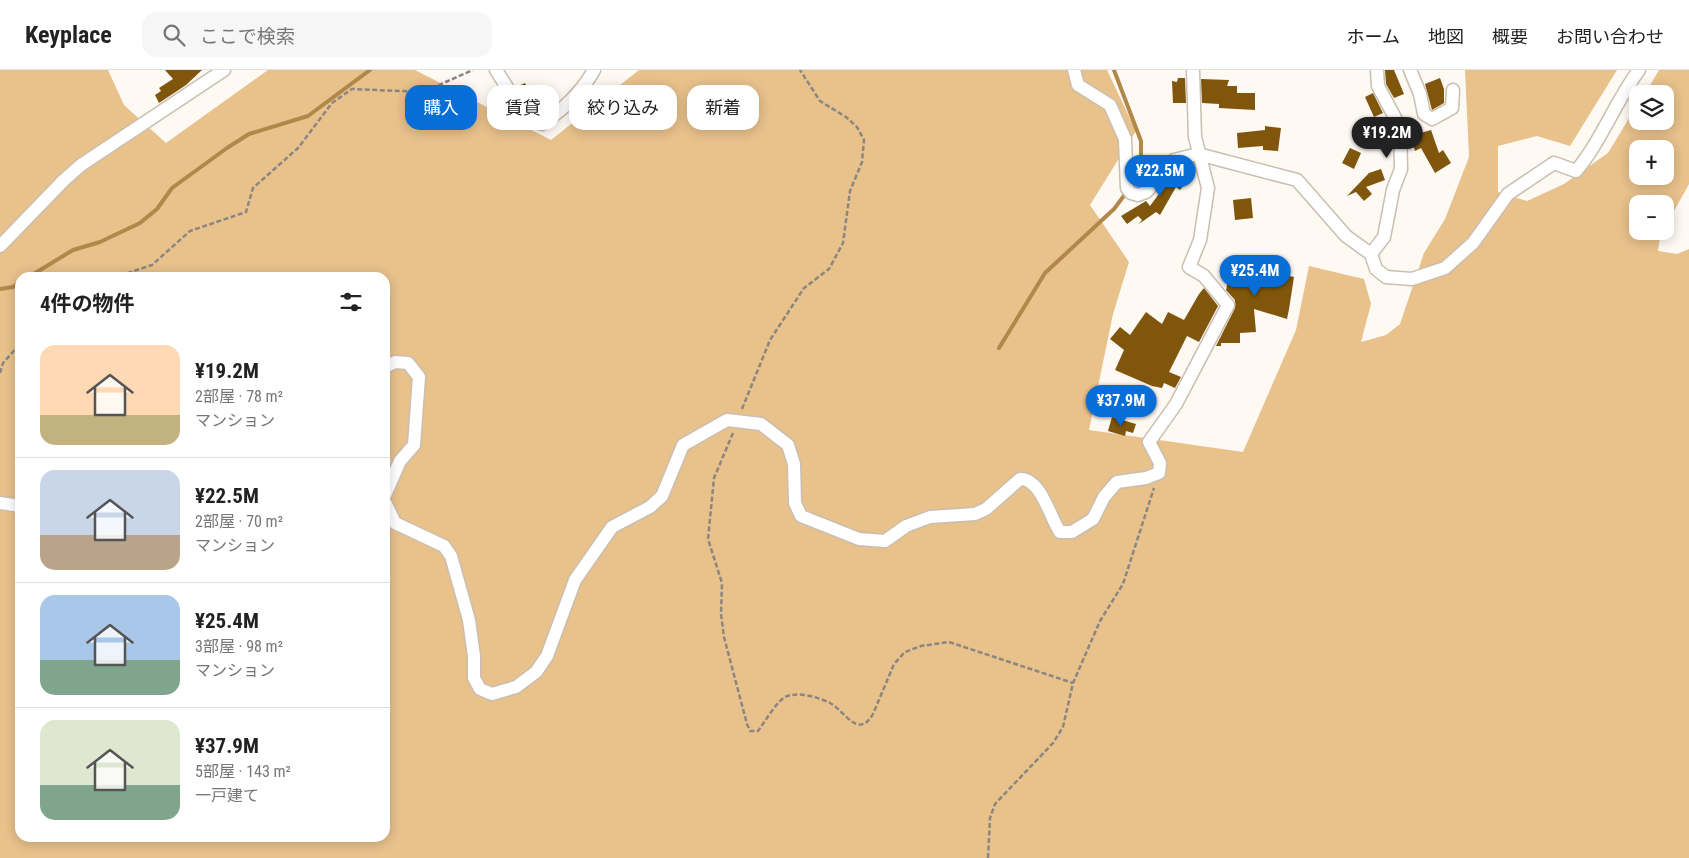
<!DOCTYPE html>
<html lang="ja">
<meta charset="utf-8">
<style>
:root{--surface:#fff;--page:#f6f6f6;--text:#222;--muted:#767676;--line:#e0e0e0;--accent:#066ed6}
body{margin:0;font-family:"Roboto Condensed","Noto Sans JP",sans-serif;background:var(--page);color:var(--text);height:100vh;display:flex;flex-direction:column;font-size:19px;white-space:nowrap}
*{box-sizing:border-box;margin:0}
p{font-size:16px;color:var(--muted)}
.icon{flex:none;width:28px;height:28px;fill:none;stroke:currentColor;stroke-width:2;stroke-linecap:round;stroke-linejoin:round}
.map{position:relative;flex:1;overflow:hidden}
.sheet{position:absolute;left:15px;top:202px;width:375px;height:570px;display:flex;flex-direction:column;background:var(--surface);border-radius:15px;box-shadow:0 2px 12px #0003}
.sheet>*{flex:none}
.top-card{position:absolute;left:405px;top:15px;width:475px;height:45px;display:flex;gap:10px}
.controls{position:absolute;left:1629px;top:15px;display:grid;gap:10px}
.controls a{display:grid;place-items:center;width:45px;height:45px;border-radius:10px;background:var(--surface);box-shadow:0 2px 12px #0003;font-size:25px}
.price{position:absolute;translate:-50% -42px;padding:0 11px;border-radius:18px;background:var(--accent);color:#fff;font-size:16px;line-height:32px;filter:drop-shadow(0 1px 2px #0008)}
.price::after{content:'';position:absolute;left:50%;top:30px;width:15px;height:11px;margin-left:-8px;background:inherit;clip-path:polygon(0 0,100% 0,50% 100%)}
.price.selected{background:#222;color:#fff}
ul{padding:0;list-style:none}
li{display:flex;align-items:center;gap:15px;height:125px;padding:0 25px}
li+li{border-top:1px solid var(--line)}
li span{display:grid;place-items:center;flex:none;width:140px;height:100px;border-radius:15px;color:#555}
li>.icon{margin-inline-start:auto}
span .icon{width:60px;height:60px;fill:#fffc;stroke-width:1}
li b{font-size:21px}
h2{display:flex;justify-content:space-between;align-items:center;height:60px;padding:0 25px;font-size:21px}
.pill{padding:0 18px;border-radius:15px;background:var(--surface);box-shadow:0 2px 12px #0003;font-size:18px;line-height:45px}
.pill.selected{background:var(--accent);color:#fff}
header{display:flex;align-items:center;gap:30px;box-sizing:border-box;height:70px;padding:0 25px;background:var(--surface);border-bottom:1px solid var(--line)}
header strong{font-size:24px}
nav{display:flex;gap:28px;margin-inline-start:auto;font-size:18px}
.search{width:350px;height:45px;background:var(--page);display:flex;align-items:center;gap:12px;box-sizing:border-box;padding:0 18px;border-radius:15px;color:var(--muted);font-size:19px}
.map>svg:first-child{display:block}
</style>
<header>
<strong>Keyplace</strong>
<div class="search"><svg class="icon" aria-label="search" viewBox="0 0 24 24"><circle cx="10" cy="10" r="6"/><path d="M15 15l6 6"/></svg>ここで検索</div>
<nav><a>ホーム</a><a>地図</a><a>概要</a><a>お問い合わせ</a></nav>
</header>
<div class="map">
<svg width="1689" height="788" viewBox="0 0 1689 788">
<rect width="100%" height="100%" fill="#fef9f3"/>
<!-- green -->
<path fill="#e8c18b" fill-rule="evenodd" d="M0 0H108L124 35 166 73 268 0H415L551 70 639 0H1107L1136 61 1090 135 1129 192 1113 244 1089 360 1243 382 1296 260 1309 196 1364 209 1371 234 1361 272 1386 265 1400 254 1424 183 1445 149 1469 87 1465 0H1617L1570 76 1537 66 1498 76V122L1527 131 1564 114 1608 83 1637 35 1638 51H1665V24H1645L1659 0H1689V114L1665 157V134H1638V161H1663L1660 167 1658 181 1677 184 1689 179V788H0ZM1638 79H1665V106H1638ZM20 208H385V768H20Z"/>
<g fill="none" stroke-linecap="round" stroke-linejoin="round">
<!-- stream -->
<g stroke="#b2884a" stroke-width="4">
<path d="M27 208 73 180 100 172 140 153 157 139 172 118 227 78 249 64 308 46 370 0"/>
<path d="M0 219 13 217 20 212"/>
<path d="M999 278 1045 203 1114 139 1141 103V71L1114 0"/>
</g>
</g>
<!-- building -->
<g fill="#7f560b">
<path d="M165 0H202L186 15 159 33 155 25 161 21 159 18 173 9Z"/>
<path d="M1385 0H1394L1404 24 1394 28 1386 14Z"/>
<path d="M1178 8H1185L1186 33H1173L1172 11 1177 12Z"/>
<path d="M1440 8 1444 19V33L1432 40 1425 14Z"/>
<path d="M1201 9 1229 10 1227 16H1237V23H1255V40L1219 38V34L1202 33Z"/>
<path d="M525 13 534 32 527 35 516 17Z"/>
<path d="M1373 23 1383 43 1374 47 1365 27Z"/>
<path d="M1265 56 1281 58 1278 81 1263 80V76L1238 78 1237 63 1265 60Z"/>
<path d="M1431 60 1439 83 1443 80 1451 93 1435 103 1421 78 1415 81 1410 66Z"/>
<path d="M1350 78 1361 83 1354 99 1342 93Z"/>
<path d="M1187 95 1195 101 1180 120 1176 117 1160 145 1156 142 1139 154 1142 150 1138 146 1127 154 1121 146 1146 131 1150 136 1178 98H1184Z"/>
<path d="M1381 99 1385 110 1366 117 1372 124 1364 131 1356 122 1347 126 1369 103Z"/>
<path d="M1251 128 1253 148 1235 150 1233 130Z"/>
<path d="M1233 189 1272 196 1271 202 1294 207 1289 239 1287 249 1254 239 1256 262 1240 263V273H1221V276H1216L1235 238V230L1226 220Z"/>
<path d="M1204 218 1218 236 1199 272 1187 266 1169 302 1181 307 1175 318 1164 313 1162 318 1152 316 1115 300 1124 280 1110 269 1120 257 1130 265 1146 242 1162 254 1168 242 1184 250 1199 224Z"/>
<path d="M1112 347 1136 354 1133 363 1126 361 1125 366 1108 361Z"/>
</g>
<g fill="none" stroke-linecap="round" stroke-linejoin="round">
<defs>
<g id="minor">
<path d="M496 0 525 46 542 54C564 39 581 23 594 0"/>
<path d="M1074 0 1078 15 1110 35 1125 69 1127 118 1131 123 1138 125 1146 122 1174 90 1198 84 1297 110 1346 166 1371 184 1376 199 1386 207 1412 209 1445 198 1473 173 1508 124 1554 93 1576 101C1602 70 1615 32 1639 0"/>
<path d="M1410 0 1420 24 1424 44 1432 49 1452 38 1453 20"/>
<path d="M0 176 64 110 81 95 224 0"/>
<path d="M1371 184 1384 167 1393 120 1401 99 1400 57 1378 16 1377 0"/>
<path d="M385 297 395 292 408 293 419 307 414 375 400 391 385 425"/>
<path d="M385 432 395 453 444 476 451 486 469 550 474 586V608L480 619 492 624 516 617 536 602 547 586 575 510 612 457 650 437 662 426 683 375 727 350 761 354 788 375 794 394 795 433 801 446 859 469 885 471 906 456 930 447 975 444 986 439 1020 409C1041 408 1050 448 1060 462H1072L1093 449 1104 427 1117 412 1146 408 1159 403 1160 393 1149 372 1176 334 1228 235 1204 206 1189 197 1200 170 1208 118 1195 67 1193 0"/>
<path d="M0 433 20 436"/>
</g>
</defs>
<!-- minor casing -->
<use href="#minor" stroke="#c9beaf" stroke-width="15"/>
<!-- path -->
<g stroke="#8b8680" stroke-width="2.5" stroke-dasharray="5 2.5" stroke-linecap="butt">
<path d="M113 208 152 195 190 161 246 142 253 118 298 78 332 33 352 19 423 22 473 0"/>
<path d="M0 303 3 293 20 274"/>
<path d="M742 339 770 270 804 218 829 199 843 173 850 121 862 92 864 70 857 57 846 47 820 31 800 0"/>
<path d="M733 363 714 408 708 469 722 513 721 544 724 567 747 654 750 661H758C764 653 777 631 785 627 798 621 818 627 830 633 845 641 858 670 873 644L894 594 905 582 921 576 949 572 1073 613"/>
<path d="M988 788 990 748 995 734 1053 673 1063 657 1073 613 1100 551 1123 514 1154 418"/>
</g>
<!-- minor -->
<use href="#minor" stroke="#fff" stroke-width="12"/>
</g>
</svg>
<div class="controls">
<a><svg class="icon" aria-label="layers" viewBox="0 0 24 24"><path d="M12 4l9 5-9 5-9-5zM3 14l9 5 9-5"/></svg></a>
<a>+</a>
<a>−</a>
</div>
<b class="price selected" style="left:1387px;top:89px">¥19.2M</b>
<b class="price" style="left:1160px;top:127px">¥22.5M</b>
<b class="price" style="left:1255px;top:227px">¥25.4M</b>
<b class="price" style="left:1121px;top:357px">¥37.9M</b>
<div class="top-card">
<a class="pill selected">購入</a>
<a class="pill">賃貸</a>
<a class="pill">絞り込み</a>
<a class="pill">新着</a>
</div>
<section class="sheet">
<h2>4件の物件<svg class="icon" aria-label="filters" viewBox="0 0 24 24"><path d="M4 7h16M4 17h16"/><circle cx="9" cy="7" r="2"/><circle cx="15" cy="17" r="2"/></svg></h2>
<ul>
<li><span style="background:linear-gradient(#ffd9b3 70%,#c2b280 0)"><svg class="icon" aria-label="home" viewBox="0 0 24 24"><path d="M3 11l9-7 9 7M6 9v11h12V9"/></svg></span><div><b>¥19.2M</b><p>2部屋 · 78 m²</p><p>マンション</p></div></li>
<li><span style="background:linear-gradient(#c9d6e8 65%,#b9a48a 0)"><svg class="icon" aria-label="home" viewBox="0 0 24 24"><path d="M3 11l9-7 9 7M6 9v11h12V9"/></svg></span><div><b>¥22.5M</b><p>2部屋 · 70 m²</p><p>マンション</p></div></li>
<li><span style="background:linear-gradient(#a9c7e8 65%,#7fa58c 0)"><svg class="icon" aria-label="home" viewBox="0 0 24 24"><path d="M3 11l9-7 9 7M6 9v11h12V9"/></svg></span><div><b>¥25.4M</b><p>3部屋 · 98 m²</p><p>マンション</p></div></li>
<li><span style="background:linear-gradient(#dfe7d0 65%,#7fa58c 0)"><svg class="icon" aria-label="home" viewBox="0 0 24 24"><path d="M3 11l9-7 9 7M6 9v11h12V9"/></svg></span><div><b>¥37.9M</b><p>5部屋 · 143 m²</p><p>一戸建て</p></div></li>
</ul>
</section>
</div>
